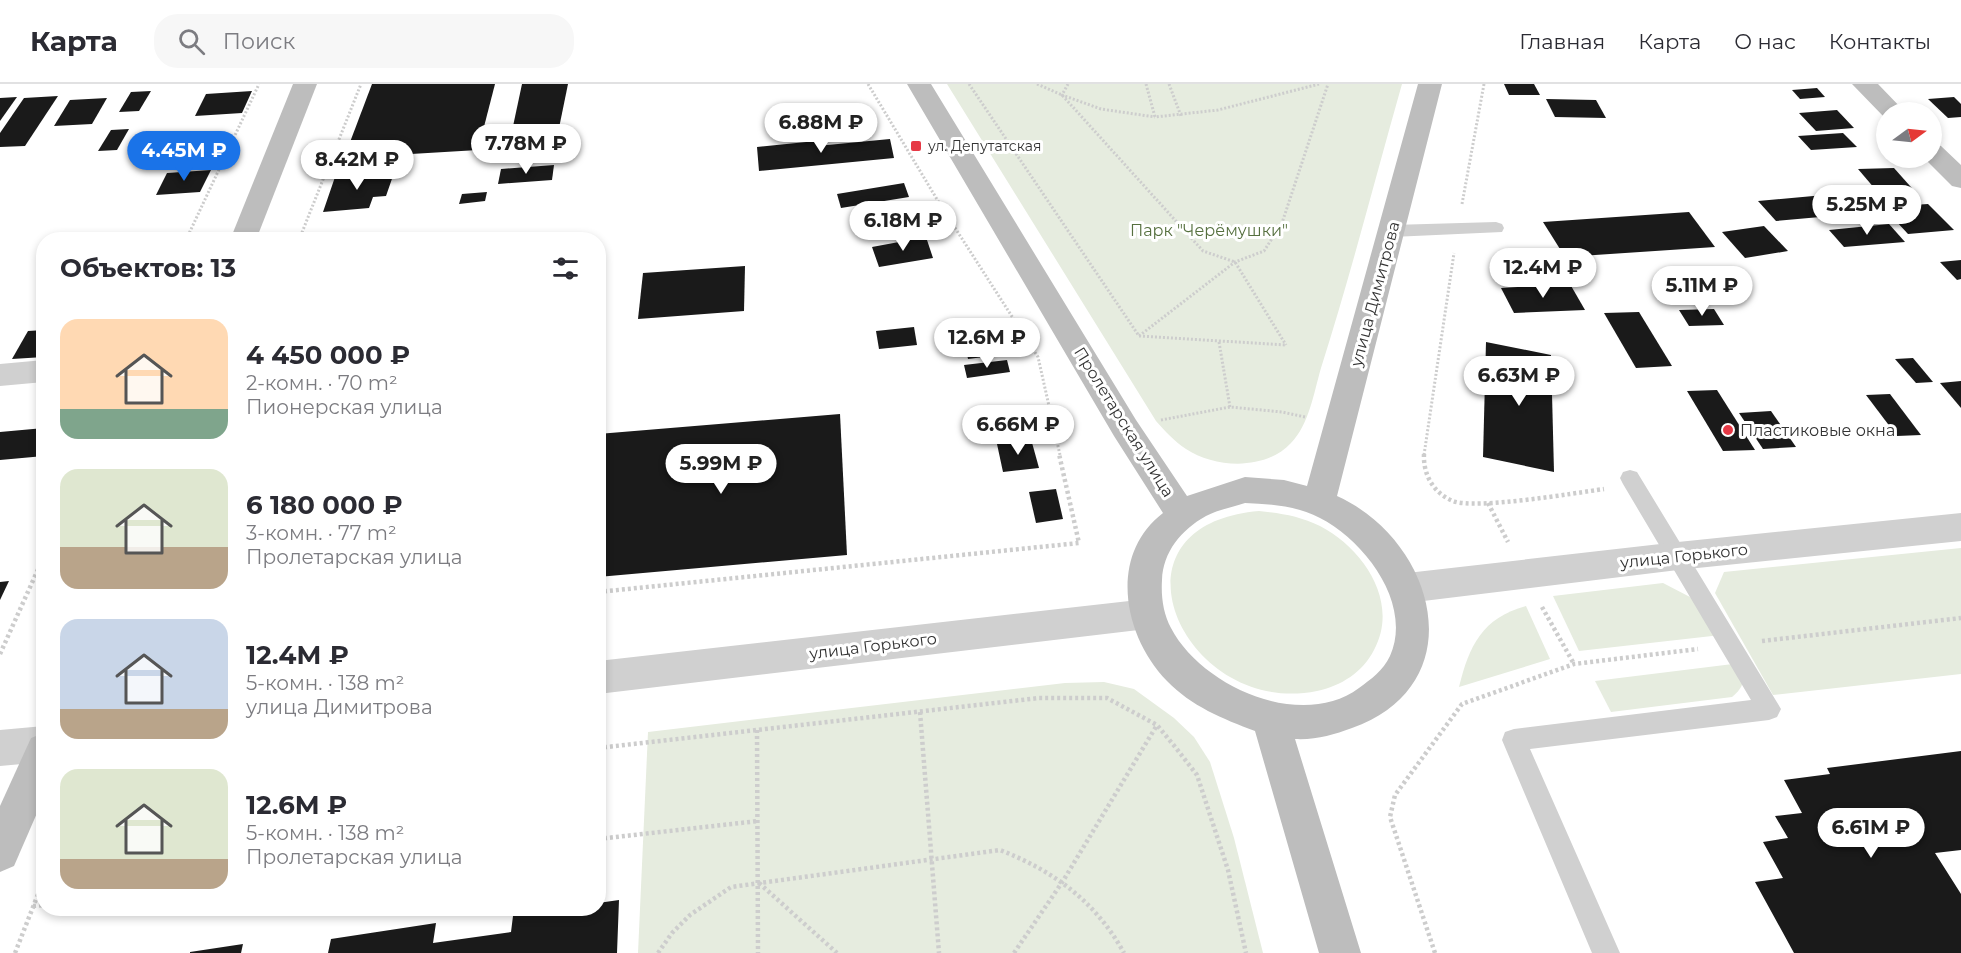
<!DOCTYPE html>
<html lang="ru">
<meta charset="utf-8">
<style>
:root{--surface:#fff;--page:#f7f7f7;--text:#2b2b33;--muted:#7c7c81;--line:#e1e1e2;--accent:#1a73e8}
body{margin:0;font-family:Montserrat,sans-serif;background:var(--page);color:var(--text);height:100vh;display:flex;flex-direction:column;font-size:22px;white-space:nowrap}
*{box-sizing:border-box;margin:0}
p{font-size:20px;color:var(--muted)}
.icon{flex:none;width:33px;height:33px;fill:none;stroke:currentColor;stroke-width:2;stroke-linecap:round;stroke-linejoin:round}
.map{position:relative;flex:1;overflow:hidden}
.sheet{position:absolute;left:36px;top:148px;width:570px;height:684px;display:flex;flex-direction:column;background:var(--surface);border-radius:24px;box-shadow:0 3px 9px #0003}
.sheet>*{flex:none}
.needle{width:39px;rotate:75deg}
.fabs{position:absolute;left:1876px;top:18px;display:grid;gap:12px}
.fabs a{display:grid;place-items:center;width:66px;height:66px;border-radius:50%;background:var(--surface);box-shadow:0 3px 9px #0003;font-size:30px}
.price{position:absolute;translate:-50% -51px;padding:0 14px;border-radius:21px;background:#fff;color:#222;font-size:20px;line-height:39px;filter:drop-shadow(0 2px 3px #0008)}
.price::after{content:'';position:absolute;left:50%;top:36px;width:18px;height:14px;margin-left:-9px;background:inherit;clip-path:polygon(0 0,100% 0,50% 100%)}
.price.selected{background:var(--accent);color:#fff}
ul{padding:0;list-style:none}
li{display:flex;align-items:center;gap:18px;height:150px;padding:0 24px}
li span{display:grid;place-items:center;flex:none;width:168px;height:120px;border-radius:18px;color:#555}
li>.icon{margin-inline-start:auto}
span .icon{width:72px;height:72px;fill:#fffc;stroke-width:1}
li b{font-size:26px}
h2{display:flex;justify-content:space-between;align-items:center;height:72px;padding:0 24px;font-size:26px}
header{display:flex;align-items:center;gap:36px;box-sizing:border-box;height:84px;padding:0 30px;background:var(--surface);border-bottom:2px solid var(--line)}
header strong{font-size:28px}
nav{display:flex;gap:33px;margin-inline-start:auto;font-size:21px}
.search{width:420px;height:54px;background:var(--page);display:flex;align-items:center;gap:15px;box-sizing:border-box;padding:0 21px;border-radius:24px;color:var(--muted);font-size:22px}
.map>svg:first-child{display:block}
</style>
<header>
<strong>Карта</strong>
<div class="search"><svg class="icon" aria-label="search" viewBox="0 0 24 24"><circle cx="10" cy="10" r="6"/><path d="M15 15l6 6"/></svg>Поиск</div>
<nav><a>Главная</a><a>Карта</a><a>О нас</a><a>Контакты</a></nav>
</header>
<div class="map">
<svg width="1961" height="869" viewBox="0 0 1961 869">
<rect width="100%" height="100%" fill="#fff"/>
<!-- green -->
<g fill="#e6ecdf">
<path d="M947 0H1402C1375 95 1351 190 1321 284 1314 308 1309 341 1291 359 1265 387 1215 384 1186 365 1174 357 1165 347 1156 337Z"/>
<path d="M1259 427C1280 429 1300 432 1320 442 1363 464 1400 518 1374 566 1363 588 1341 602 1317 607 1184 634 1096 441 1259 427Z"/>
<path d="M1961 464V590L1773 611 1715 509 1724 488Z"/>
<path d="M1663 499 1690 513 1721 551 1579 567 1553 512Z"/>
<path d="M1526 522 1550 575 1459 603C1469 562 1482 534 1526 522Z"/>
<path d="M1741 579C1745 595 1745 602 1732 613L1611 628 1595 597Z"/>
<path d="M1104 598 1134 605 1174 634 1194 653 1210 678 1234 754 1263 869H638L648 648 1065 599Z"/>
</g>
<!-- building -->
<g fill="#1a1a1a">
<path d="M372 0H495L478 66 344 74Z"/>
<path d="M522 0H568L559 44 512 47Z"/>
<path d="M1504 0H1534L1540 11H1509Z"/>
<path d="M1817 4 1825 13 1800 15 1792 6Z"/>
<path d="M151 7 139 27 119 28 131 8Z"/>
<path d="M252 7 242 29 195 32 206 10Z"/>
<path d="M58 12 25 62 0 63V49L24 14Z"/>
<path d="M17 13 0 37V14Z"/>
<path d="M1954 13 1961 20V33L1948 34 1928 15Z"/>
<path d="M107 14 92 40 54 42 70 16Z"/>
<path d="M1546 15 1596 16 1606 34 1555 33Z"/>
<path d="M1837 26 1854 44 1816 47 1799 29Z"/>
<path d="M129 45 117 66 98 67 111 46Z"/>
<path d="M1843 49 1857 63 1811 66 1798 52Z"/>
<path d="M890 55 894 74 759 87 757 63 816 57 817 62Z"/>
<path d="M554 81 552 96 498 100 501 85Z"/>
<path d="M1894 84 1918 111 1881 112 1858 85Z"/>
<path d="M211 86 200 108 156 111 167 89Z"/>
<path d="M394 89 386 112 373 113 369 124 323 128 335 93Z"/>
<path d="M904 99 909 113 841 124 837 110Z"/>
<path d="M487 108 485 117 459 120 462 110Z"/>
<path d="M1857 108 1876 128 1776 137 1758 117Z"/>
<path d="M1928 120 1954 146 1908 150 1883 123Z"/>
<path d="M1689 128 1715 163 1565 173 1543 138Z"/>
<path d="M1889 140 1905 158 1844 163 1829 146Z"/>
<path d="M1764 142 1788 167 1745 174 1722 148Z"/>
<path d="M926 153 933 174 879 183 872 163Z"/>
<path d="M1961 176V195L1957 196 1940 178Z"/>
<path d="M745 182 744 227 638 235 643 189Z"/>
<path d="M1570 200 1585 226 1514 229 1501 204Z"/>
<path d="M1714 225 1724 241 1689 242 1679 226Z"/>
<path d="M1639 228 1672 282 1636 284 1604 229Z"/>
<path d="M914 243 917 261 879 265 876 247Z"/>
<path d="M1000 243 1007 270 968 275 962 247Z"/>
<path d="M44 246V273L12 275 28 247Z"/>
<path d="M1486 258 1551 271 1554 388 1483 373Z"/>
<path d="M1913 274 1933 298 1916 299 1895 275Z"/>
<path d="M1007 276 1010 288 967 294 964 281Z"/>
<path d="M1961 297V324L1940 299Z"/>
<path d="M1717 306 1755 366 1723 367 1687 307Z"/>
<path d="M1890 310 1921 351 1897 352 1866 311Z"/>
<path d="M1771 327 1796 363 1763 365 1739 329Z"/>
<path d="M840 330 847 471 598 493V350Z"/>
<path d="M44 344V372L0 376V348Z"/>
<path d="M1031 355 1039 384 1003 388 997 360Z"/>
<path d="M1056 405 1063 435 1036 439 1029 408Z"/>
<path d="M9 497 0 516V498Z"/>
<path d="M1961 667V766L1935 769 1961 810V869H1794L1755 798 1783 794 1763 758 1788 754 1775 732 1802 729 1784 696 1830 690 1827 684Z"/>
<path d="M619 816 617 869H328L331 855 436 839 433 859 511 848 513 832 558 825H598V819Z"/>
<path d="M243 860 241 869H190V868Z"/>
</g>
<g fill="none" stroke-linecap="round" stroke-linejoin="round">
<!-- path-far1 -->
<g stroke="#cdcdcd" stroke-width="3" stroke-dasharray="2 2" stroke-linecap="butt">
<path d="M868 0 941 122 1038 273 1060 371"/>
<path d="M969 0 1139 252"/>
<path d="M1037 0 1062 11 1203 167 1235 178 1286 261"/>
<path d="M1068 0 1062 11 1101 25 1155 33"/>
<path d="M1146 0 1155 33 1218 26 1319 0"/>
<path d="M1169 0 1181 32"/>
<path d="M1462 120 1484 0"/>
<path d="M186 156 259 0"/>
<path d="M299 156 361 0"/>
<path d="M1139 252 1235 178 1264 167 1282 139 1328 0"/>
<path d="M1139 252 1286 261"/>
<path d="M1219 258 1230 323"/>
<path d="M1161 336 1230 323 1282 328 1305 333"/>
<path d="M1424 371 1454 169"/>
</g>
<!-- path -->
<g stroke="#cdcdcd" stroke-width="4.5" stroke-dasharray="3 3" stroke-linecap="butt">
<path d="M1424 370C1423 390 1433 409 1453 417 1475 426 1575 409 1604 405"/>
<path d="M1488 419 1508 458"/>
<path d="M598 508 1079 459 1059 370"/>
<path d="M1542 523 1574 580"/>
<path d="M1762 557 1961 534"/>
<path d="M0 570 44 472"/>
<path d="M920 628 939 869"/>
<path d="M757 646 758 869"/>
<path d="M598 664 1039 614H1107L1157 641 1176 664 1197 691 1228 786 1246 869"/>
<path d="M598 755 758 737"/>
<path d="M759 799 837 869"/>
<path d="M33 822 44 821"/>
<path d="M15 869 44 795"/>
<path d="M658 869 672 849 690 831 731 803 1000 766C1054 787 1096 818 1124 869"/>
<path d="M1014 869 1063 797 1157 641"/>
<path d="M1435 869 1390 733 1395 711 1462 620 1574 580 1698 565"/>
</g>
<!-- lane -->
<g fill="#d0d0d0" fill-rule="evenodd">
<path d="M1496 138 1502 140 1504 144 1502 148 1392 153 1386 151 1383 147 1386 143 1392 141Z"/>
<path d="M1630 386 1637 388 1781 625 1777 633 1769 636 1530 665 1620 869H1592L1502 656 1505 648 1514 645 1751 616 1623 400 1620 394 1623 388Z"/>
</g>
<!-- street -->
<g fill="#d0d0d0" fill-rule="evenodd">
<path d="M44 276V298L0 302V280Z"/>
<path d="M1961 429V457L1678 486 1407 519 1395 514 1390 504 1395 494 1407 489 1678 458Z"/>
<path d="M1147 515 1159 519 1165 530 1159 541 1147 545 598 610V577Z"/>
<path d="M44 642V678L0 682V646Z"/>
</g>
<!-- secondary -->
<g fill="#bdbdbd" fill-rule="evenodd">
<path d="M293 0H317L256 156H230Z"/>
<path d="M907 0H931L1136 336 1187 412 1245 393 1284 396 1307 402 1418 0H1442L1337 412C1436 457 1475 600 1352 644 1333 651 1316 656 1295 655L1361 869H1319L1255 647C1223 635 1191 622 1167 597 1123 552 1108 471 1163 429L1114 352ZM1245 419C1271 420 1297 422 1320 434 1365 457 1413 520 1390 572 1383 587 1371 595 1359 604 1301 647 1201 602 1171 544 1163 529 1161 512 1162 496 1163 468 1181 446 1206 432 1217 426 1233 423 1245 419Z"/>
<path d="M1852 0H1878L1905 28H1887V34L1884 33Z"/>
<path d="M1932 59 1941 62 1961 81V104L1952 102 1924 74H1932Z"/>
<path d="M44 649V713L14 782 0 788V722L31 654Z"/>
</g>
</g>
<!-- markers -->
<g fill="#e63946" stroke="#fff" stroke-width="2">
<rect x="910" y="56" width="12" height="12" rx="3"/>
<circle cx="1728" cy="346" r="6"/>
</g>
<g text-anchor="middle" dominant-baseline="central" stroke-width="6" stroke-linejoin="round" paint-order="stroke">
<!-- far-poi labels -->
<g font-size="14" fill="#333" stroke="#fff" text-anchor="start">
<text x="928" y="62">ул. Депутатская</text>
</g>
<!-- park labels -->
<g font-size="16" fill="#56703f" stroke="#fff">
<text x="1209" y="146">Парк "Черёмушки"</text>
</g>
<!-- street labels -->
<g font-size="16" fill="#333" stroke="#fff">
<text transform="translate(1375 210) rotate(-75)">улица Димитрова</text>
<text transform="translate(1124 338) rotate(58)">Пролетарская улица</text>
<text transform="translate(1684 472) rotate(-6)">улица Горького</text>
<text transform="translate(873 562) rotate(-7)">улица Горького</text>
</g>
<!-- poi labels -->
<g font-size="16" fill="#333" stroke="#fff" text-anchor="start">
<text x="1740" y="346">Пластиковые окна</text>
</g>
</g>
</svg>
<div class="fabs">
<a><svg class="needle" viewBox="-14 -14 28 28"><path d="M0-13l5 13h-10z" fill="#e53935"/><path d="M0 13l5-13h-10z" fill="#7c7c81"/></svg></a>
</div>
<b class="price" style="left:821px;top:70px">6.88M ₽</b>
<b class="price" style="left:526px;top:91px">7.78M ₽</b>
<b class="price selected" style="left:184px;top:98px">4.45M ₽</b>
<b class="price" style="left:357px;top:107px">8.42M ₽</b>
<b class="price" style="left:1867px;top:152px">5.25M ₽</b>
<b class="price" style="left:903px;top:168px">6.18M ₽</b>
<b class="price" style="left:1543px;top:215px">12.4M ₽</b>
<b class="price" style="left:1702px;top:233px">5.11M ₽</b>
<b class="price" style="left:987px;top:285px">12.6M ₽</b>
<b class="price" style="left:1519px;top:323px">6.63M ₽</b>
<b class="price" style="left:1018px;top:372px">6.66M ₽</b>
<b class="price" style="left:721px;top:411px">5.99M ₽</b>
<b class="price" style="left:1871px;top:775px">6.61M ₽</b>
<section class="sheet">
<h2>Объектов: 13<svg class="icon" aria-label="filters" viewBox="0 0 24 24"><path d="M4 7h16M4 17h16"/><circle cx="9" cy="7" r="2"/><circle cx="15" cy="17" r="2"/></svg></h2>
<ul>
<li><span style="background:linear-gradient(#ffd9b3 75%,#7fa58c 0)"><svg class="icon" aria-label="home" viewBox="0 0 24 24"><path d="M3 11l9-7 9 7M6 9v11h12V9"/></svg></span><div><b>4 450 000 ₽</b><p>2-комн. · 70 m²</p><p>Пионерская улица</p></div></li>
<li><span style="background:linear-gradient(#dfe7d0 65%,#b9a48a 0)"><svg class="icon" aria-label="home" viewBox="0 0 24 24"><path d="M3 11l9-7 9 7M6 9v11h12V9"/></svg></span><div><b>6 180 000 ₽</b><p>3-комн. · 77 m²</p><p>Пролетарская улица</p></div></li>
<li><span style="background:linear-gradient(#c9d6e8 75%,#b9a48a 0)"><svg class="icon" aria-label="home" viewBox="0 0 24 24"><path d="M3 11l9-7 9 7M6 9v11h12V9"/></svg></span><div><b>12.4M ₽</b><p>5-комн. · 138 m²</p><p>улица Димитрова</p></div></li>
<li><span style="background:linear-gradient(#dfe7d0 75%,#b9a48a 0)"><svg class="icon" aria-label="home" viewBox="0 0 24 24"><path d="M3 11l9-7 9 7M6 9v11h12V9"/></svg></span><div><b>12.6M ₽</b><p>5-комн. · 138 m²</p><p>Пролетарская улица</p></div></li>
</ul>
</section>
</div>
